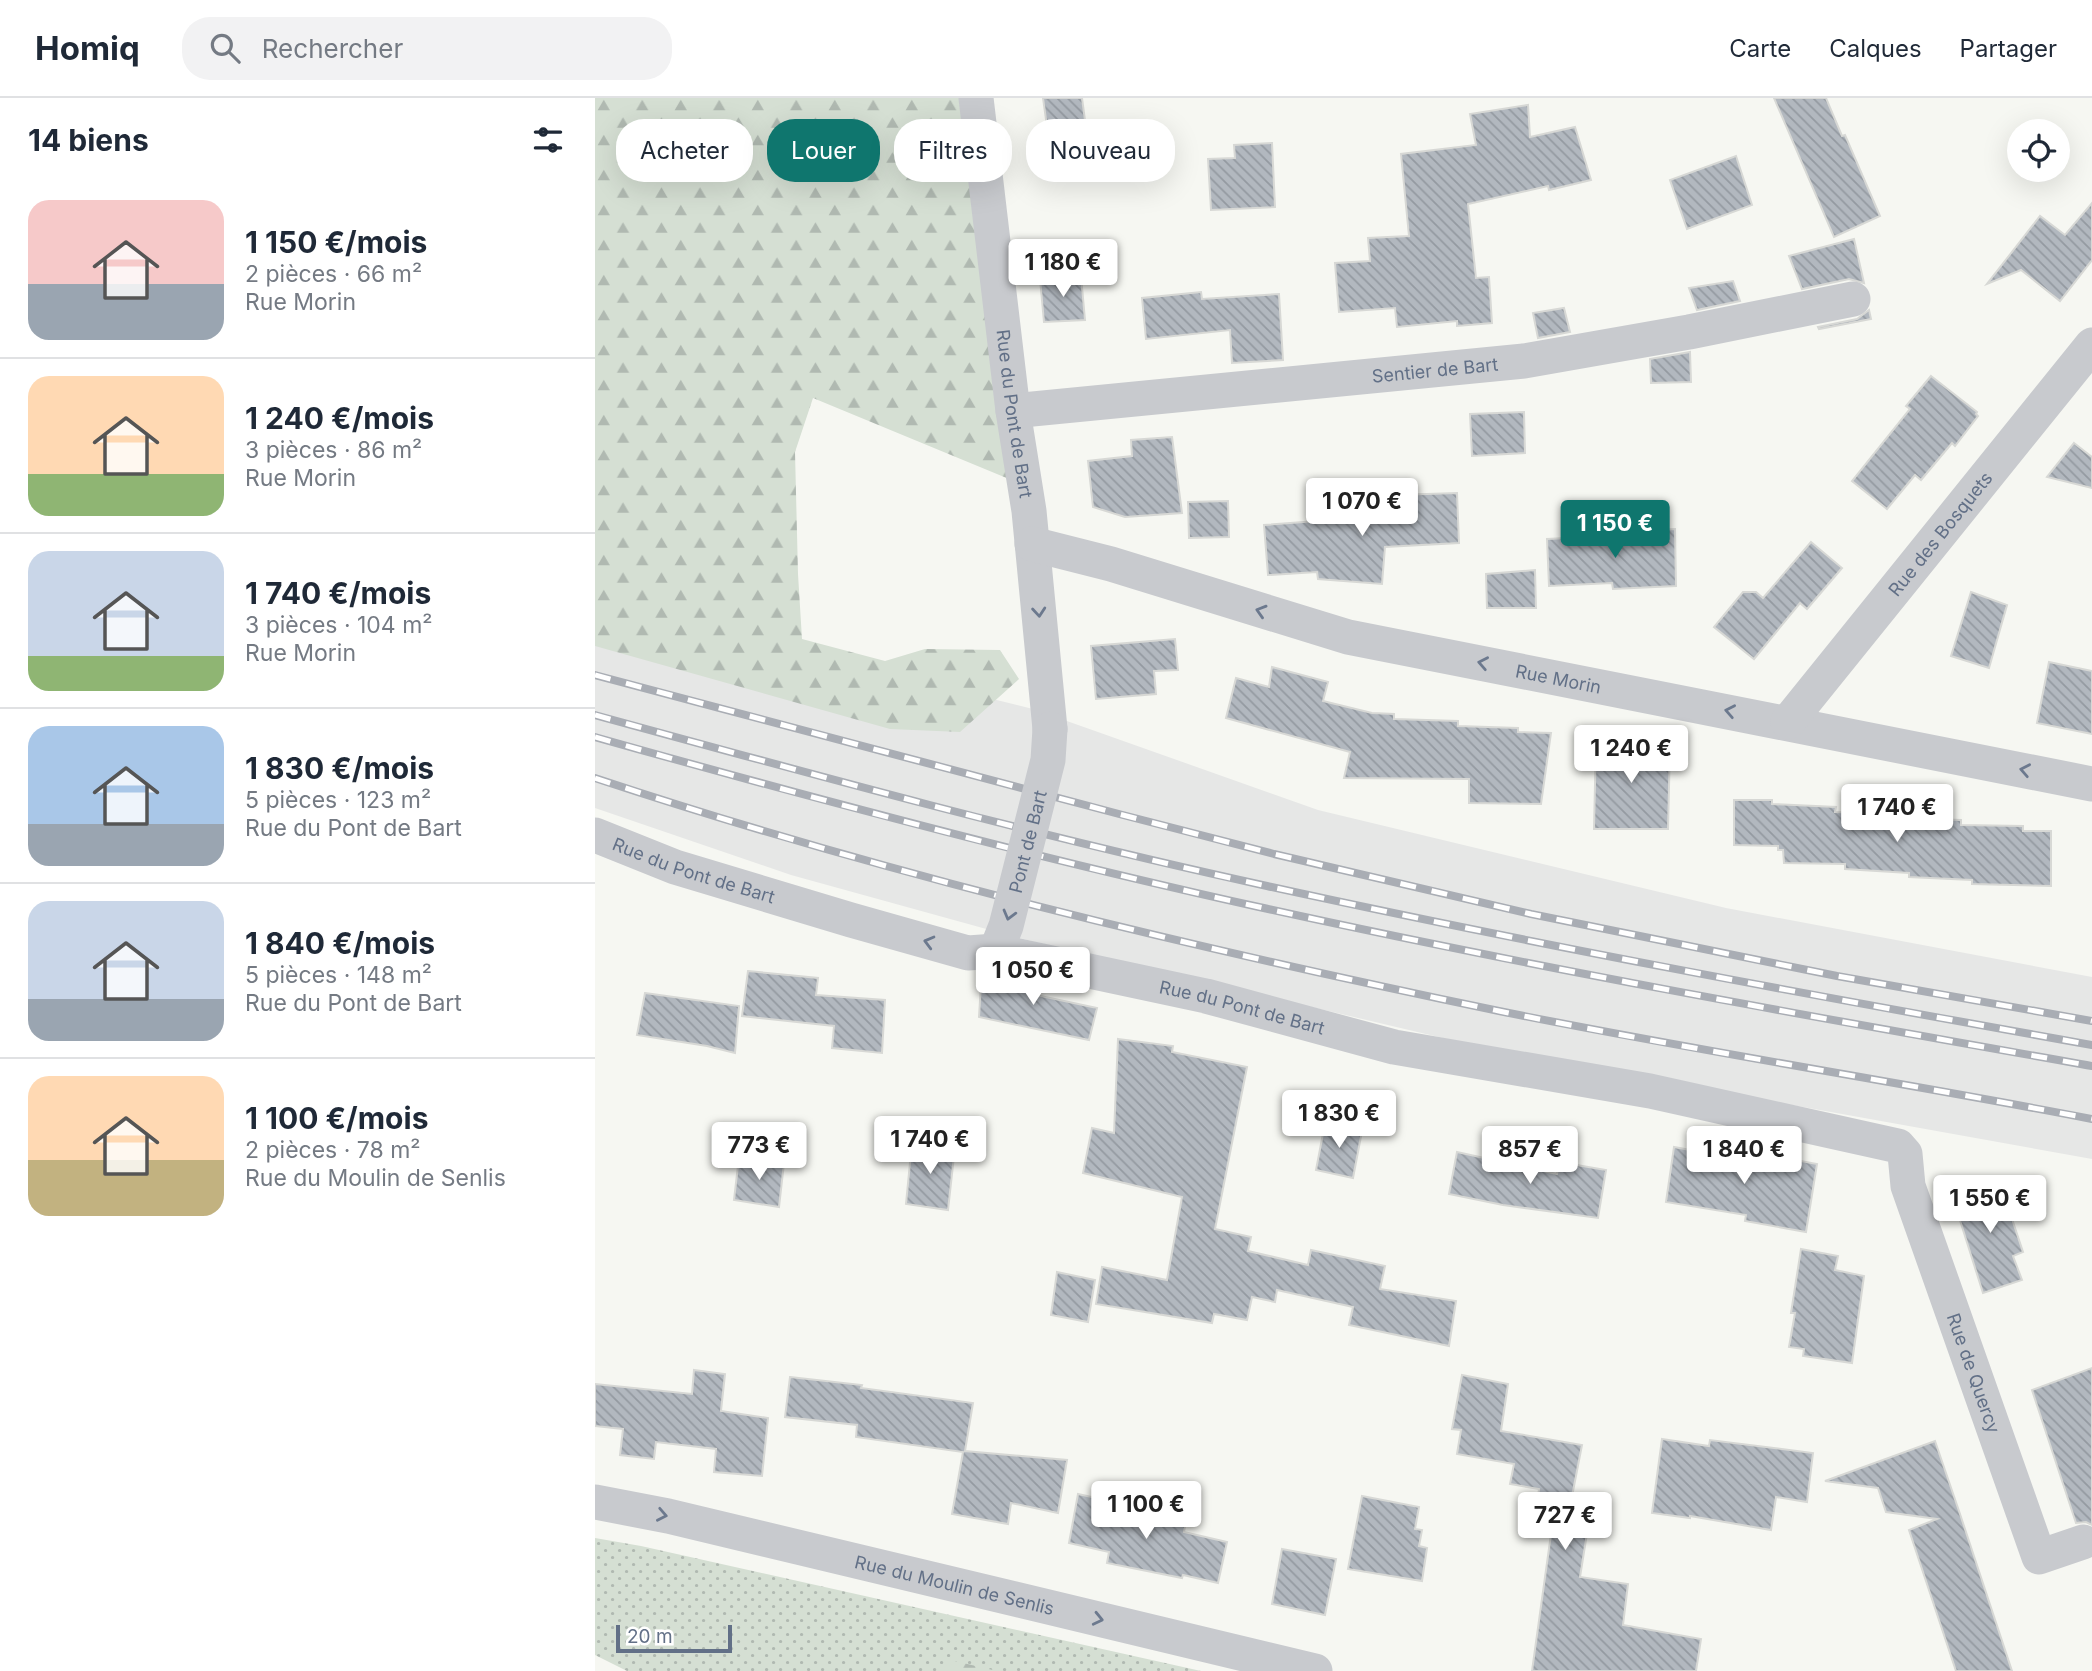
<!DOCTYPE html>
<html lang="fr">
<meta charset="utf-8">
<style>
:root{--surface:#fff;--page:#f2f2f3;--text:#1f2937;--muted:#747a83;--line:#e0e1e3;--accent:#0f766e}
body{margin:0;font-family:Inter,sans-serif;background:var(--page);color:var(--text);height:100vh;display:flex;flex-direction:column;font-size:26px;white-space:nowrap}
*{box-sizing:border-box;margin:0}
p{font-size:23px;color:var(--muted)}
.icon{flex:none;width:38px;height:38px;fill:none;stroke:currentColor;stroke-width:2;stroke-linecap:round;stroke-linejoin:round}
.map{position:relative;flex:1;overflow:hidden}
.details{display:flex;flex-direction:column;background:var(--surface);width:595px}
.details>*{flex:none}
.hud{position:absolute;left:21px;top:21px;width:665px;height:63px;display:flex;gap:14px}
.buttons{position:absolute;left:1412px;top:21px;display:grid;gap:14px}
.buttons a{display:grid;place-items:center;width:63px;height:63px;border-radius:50%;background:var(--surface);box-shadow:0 7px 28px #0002;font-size:35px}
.scale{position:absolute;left:21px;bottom:18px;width:116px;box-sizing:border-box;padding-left:7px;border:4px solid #627087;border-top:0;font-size:19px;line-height:24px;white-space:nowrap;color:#627087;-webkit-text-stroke:5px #fff;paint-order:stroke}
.price{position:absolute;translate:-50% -60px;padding:0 16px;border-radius:7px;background:#fff;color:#222;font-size:23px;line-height:46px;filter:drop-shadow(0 2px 4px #0008)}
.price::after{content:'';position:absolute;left:50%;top:42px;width:21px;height:16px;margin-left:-10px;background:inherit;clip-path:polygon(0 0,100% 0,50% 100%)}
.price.selected{background:var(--accent);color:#fff}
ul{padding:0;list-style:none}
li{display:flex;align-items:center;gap:21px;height:175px;padding:0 28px}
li+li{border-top:2px solid var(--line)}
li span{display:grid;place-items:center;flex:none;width:196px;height:140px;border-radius:21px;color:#555}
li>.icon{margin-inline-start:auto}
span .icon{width:84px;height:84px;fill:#fffc;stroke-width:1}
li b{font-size:30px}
h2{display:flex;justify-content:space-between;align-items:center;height:84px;padding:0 28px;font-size:30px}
.chip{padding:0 24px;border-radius:28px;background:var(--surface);box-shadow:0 7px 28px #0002;font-size:24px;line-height:63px}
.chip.selected{background:var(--accent);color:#fff}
header{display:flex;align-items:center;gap:42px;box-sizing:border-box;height:98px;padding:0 35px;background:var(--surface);border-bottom:2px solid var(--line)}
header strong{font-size:33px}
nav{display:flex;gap:38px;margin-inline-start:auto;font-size:24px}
.search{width:490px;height:63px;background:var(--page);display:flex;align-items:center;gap:18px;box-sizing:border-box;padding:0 24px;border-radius:28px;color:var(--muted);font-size:26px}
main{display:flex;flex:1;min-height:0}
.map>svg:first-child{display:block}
</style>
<header>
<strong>Homiq</strong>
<div class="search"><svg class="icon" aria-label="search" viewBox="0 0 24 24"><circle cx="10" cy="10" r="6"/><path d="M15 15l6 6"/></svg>Rechercher</div>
<nav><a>Carte</a><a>Calques</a><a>Partager</a></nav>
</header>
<main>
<section class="details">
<h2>14 biens<svg class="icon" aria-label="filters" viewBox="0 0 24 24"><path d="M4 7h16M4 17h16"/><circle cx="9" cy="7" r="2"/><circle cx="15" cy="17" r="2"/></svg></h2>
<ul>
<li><span style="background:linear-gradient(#f6c9c9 60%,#9aa5b1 0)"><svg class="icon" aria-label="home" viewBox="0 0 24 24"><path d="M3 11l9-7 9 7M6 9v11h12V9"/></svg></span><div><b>1 150 €/mois</b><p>2 pièces · 66 m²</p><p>Rue Morin</p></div></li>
<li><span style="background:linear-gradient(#ffd9b3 70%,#8fb573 0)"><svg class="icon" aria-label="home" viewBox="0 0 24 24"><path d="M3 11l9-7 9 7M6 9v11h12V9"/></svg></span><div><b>1 240 €/mois</b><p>3 pièces · 86 m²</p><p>Rue Morin</p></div></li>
<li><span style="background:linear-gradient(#c9d6e8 75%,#8fb573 0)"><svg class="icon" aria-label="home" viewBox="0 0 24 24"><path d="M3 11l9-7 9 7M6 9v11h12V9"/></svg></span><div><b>1 740 €/mois</b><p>3 pièces · 104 m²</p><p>Rue Morin</p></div></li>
<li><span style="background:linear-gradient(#a9c7e8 70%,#9aa5b1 0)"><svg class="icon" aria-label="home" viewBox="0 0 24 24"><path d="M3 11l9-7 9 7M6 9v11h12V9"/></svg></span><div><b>1 830 €/mois</b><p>5 pièces · 123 m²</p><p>Rue du Pont de Bart</p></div></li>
<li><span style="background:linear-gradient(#c9d6e8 70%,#9aa5b1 0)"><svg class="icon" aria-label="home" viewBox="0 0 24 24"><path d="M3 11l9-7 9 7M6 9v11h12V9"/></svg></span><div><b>1 840 €/mois</b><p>5 pièces · 148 m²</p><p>Rue du Pont de Bart</p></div></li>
<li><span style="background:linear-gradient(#ffd9b3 60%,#c2b280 0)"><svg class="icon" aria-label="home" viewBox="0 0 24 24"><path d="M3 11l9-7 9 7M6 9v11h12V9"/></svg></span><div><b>1 100 €/mois</b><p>2 pièces · 78 m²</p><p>Rue du Moulin de Senlis</p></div></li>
</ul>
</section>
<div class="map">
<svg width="1497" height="1573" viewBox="0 0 1497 1573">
<defs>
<pattern id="grass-dots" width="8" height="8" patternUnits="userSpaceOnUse" patternTransform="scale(1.75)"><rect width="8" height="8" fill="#d5dfd3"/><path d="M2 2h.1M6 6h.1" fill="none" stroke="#b0b9b1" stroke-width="1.8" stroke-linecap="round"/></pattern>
<pattern id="forest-firs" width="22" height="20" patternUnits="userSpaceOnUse" patternTransform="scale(1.75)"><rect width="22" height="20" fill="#d5dfd3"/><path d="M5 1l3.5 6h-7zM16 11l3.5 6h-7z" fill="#b0b9b1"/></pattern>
<pattern id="building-back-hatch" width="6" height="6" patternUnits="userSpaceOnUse" patternTransform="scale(1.75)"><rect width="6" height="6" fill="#b2b8bf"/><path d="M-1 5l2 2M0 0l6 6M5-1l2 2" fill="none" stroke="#949aa1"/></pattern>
</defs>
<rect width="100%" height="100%" fill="#f6f7f2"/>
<!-- built -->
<path fill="#e6e7e6" d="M0 503 438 611 723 712 1131 810 1497 879V1061L920 957 424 840 196 777 0 710Z"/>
<!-- grass -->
<path fill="url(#grass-dots)" d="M0 1440 46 1448 606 1573H32L0 1557Z"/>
<!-- forest -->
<g fill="url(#forest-firs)">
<path d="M0 0H364L414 381 218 300 200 354 203 476 207 541 290 563 330 551 405 552 424 581 365 634 295 631 0 548Z"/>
<path d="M351 1561 402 1573H348Z"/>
</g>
<!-- building -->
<g fill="url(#building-back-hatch)" stroke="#d7d8d5" stroke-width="2">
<path d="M448 0H487L496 67 458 71Z"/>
<path d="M1179 0H1231L1247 38 1250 37 1285 118 1239 139Z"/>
<path d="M933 7 935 39 980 29 996 82 954 92 953 88 873 106 881 180 894 179 897 225 862 228V223L802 229 800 210 744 214 740 165 775 163 773 140 814 138 806 56 881 47 875 16Z"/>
<path d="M677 45 680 109 616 112 613 61 640 60 639 47Z"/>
<path d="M1141 58 1157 107 1092 131 1075 82Z"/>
<path d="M1497 105V162L1465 203 1426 172 1392 186 1445 118 1470 137Z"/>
<path d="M1259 141 1269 185 1254 181 1207 191 1194 158Z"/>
<path d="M486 178 490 222 449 224 445 181Z"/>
<path d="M1138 183 1145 203 1102 212 1094 190Z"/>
<path d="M606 194 607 201 684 196 688 262 637 265 635 232 551 241 547 200Z"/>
<path d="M969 210 975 234 943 240 938 215Z"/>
<path d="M1274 212 1276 221 1224 231 1223 229 1262 221Z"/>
<path d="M1095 254 1096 284 1056 285 1055 261Z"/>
<path d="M1336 278 1382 314 1381 316 1383 318 1360 348 1357 345 1326 382 1320 377 1292 411 1257 383 1315 311 1311 308Z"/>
<path d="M929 314 930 355 877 358 875 316Z"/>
<path d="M577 339 587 415 530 419 498 409 493 363 537 358 536 342Z"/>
<path d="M1479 345 1497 359V390L1452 379Z"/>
<path d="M862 395 864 445 790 449 787 486 723 481 722 474 673 477 669 427 722 423 767 425 769 404 802 403 801 397Z"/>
<path d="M633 403 634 439 594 440 593 404Z"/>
<path d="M1080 431 1081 488 1018 491 1017 485 954 488 952 441 1015 438V434Z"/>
<path d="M1216 444 1247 470 1212 511 1205 505 1159 561 1119 529 1148 494H1161L1168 500Z"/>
<path d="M940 472 941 510H892L891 476Z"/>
<path d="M1376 494 1412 507 1394 570 1356 558Z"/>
<path d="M580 541 583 572 559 573 561 596 501 601 496 548Z"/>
<path d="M1454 564 1497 573V636L1442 625Z"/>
<path d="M677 569 733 584 728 603 777 615 799 616V621L863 623V628L923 630V634L956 635 946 706 874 705V681L749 680 755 654 631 620 641 580 674 589Z"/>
<path d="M1001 641H1050V647H1075L1073 731H999Z"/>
<path d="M1139 702H1177V706L1241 709 1240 714 1303 716V720L1366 722V727L1428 728V733H1456V788L1377 786V782L1314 779V775L1250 771V766L1189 765 1188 752H1183V748L1139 747Z"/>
<path d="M153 873 223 880 221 897 290 902 287 955 237 950 239 928 147 918Z"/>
<path d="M400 873 442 882 441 897 502 910 494 942 384 919 386 886Z"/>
<path d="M50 895 144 908 140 955 112 948 42 937Z"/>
<path d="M523 941 578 948 577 954 652 969 620 1131 656 1139 653 1153 713 1167 716 1152 790 1168 785 1191 861 1203 854 1248 754 1227 758 1209 682 1192 680 1204 657 1199 652 1222 619 1216 617 1225 501 1206 507 1169 572 1182 587 1099 488 1075 497 1030 519 1035Z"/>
<path d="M730 1025 767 1033 758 1080 721 1072Z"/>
<path d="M317 1044 360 1049 353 1112 311 1106Z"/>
<path d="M1124 1048 1222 1066 1211 1134 1150 1123 1151 1117 1071 1104 1079 1049 1122 1057Z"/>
<path d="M862 1054 962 1076 964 1064 1011 1072 1003 1120 908 1107 854 1096Z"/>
<path d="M144 1059 189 1065 184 1109 139 1102Z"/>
<path d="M1404 1082 1428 1154 1418 1158 1427 1182 1388 1195 1357 1097Z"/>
<path d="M1206 1151 1243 1158 1240 1172 1269 1178 1257 1265 1208 1258 1209 1251 1194 1249 1200 1215H1196Z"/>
<path d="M462 1174 500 1182 493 1224 456 1217Z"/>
<path d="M1497 1270V1427L1491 1424 1481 1425 1437 1292Z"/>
<path d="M99 1272 130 1276 126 1313 173 1320 167 1378 119 1374 121 1351 61 1344 59 1361 25 1357 28 1331 0 1328V1286L97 1296Z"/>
<path d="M867 1277 913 1286 906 1333 987 1347 973 1419 994 1423 985 1479 1033 1486 1028 1527 1106 1541 1101 1573H937L956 1436 938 1433 944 1391 915 1386 919 1366 862 1356 866 1332 857 1331Z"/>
<path d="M195 1279 267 1287 266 1290 378 1305 370 1353 472 1362 463 1415 416 1405 413 1426 357 1416 368 1354 261 1339 262 1327 190 1319Z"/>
<path d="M1067 1341 1114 1348 1115 1342 1218 1355 1212 1404 1181 1399 1176 1432 1095 1418V1420L1057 1415Z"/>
<path d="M1340 1343 1364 1413 1417 1573H1361L1314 1432 1342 1421 1291 1414 1283 1390 1230 1383Z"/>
<path d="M483 1396 524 1405 523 1410 591 1423 589 1434 632 1444 623 1485 588 1477 587 1480 512 1465 514 1454 474 1445Z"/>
<path d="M767 1398 824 1409 820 1431 827 1432 824 1448 832 1450 827 1483 753 1471Z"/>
<path d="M687 1451 741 1461 730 1517 677 1506Z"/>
</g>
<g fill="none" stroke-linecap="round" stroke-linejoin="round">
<!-- street -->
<g stroke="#c8cace" stroke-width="35">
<path id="s1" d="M381 0 418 313 434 413 455 631"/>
<path id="s2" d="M418 313 929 263 1094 234 1258 201"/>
<path id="s3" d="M437 446 516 466 753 539 1497 686"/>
<path id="s4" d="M1193 624 1497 247"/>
<path id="s5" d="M0 737 80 769 256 822 373 855 401 853 611 898 799 949 1055 993 1303 1048 1310 1056 1313 1088 1444 1459 1488 1444"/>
<path id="s6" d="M0 1404 73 1418 720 1573"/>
</g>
<defs>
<g id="rail">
<path d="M0 577 524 716 679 756 936 816 1242 878 1497 923"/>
<path d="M0 617C223 678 446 739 672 788 946 848 1221 898 1497 947"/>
<path d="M0 639C220 701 441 760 664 809 940 870 1219 919 1497 968"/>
<path d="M0 680C296 778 599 850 904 913 1101 953 1300 983 1497 1021"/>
</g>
</defs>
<!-- rail casing -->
<use href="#rail" stroke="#a9adb4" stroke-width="8"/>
<!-- rail -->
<use href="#rail" stroke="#fff" stroke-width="5" stroke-dasharray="16" stroke-linecap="butt"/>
<!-- street-bridge -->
<path stroke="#c8cace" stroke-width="35" id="s7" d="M401 853 411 828 453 662 455 631"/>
</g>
<!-- one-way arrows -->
<defs><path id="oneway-chevron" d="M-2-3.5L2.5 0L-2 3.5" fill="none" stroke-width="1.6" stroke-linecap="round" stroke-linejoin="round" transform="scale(1.75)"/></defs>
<g stroke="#6c798e">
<use href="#oneway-chevron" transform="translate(666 513) rotate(-163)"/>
<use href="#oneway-chevron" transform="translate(444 514) rotate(85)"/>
<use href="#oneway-chevron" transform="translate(888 565) rotate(-169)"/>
<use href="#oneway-chevron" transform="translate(1135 613) rotate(-169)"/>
<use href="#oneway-chevron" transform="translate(1430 672) rotate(-169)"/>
<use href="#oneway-chevron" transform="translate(414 817) rotate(105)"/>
<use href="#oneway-chevron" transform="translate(334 844) rotate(-165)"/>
<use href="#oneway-chevron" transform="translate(67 1417) rotate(11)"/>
<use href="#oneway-chevron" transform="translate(503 1521) rotate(13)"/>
</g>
<g text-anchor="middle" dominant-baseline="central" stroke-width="7" stroke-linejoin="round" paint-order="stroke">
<!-- street labels -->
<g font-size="18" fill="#627087" stroke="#fff">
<text stroke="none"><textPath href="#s2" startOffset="424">Sentier de Bart</textPath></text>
<text stroke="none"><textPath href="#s1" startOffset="318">Rue du Pont de Bart</textPath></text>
<text stroke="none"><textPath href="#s4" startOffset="242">Rue des Bosquets</textPath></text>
<text stroke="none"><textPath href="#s3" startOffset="544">Rue Morin</textPath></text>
<text stroke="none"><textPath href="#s7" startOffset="114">Pont de Bart</textPath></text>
<text stroke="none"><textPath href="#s5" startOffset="105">Rue du Pont de Bart</textPath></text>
<text stroke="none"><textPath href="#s5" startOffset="672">Rue du Pont de Bart</textPath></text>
<text stroke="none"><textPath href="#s5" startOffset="1584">Rue de Quercy</textPath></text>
<text stroke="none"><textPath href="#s6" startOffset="369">Rue du Moulin de Senlis</textPath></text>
</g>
</g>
</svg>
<div class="buttons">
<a><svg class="icon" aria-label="locate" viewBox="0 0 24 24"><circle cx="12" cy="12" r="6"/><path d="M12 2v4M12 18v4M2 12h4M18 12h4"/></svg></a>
</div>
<div class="scale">20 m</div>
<b class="price" style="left:468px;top:201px">1 180 €</b>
<b class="price" style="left:767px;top:440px">1 070 €</b>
<b class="price selected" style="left:1020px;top:462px">1 150 €</b>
<b class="price" style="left:1036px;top:687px">1 240 €</b>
<b class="price" style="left:1302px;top:746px">1 740 €</b>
<b class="price" style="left:438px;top:909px">1 050 €</b>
<b class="price" style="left:744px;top:1052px">1 830 €</b>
<b class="price" style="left:335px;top:1078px">1 740 €</b>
<b class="price" style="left:164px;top:1084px">773 €</b>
<b class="price" style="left:935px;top:1088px">857 €</b>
<b class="price" style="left:1149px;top:1088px">1 840 €</b>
<b class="price" style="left:1395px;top:1137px">1 550 €</b>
<b class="price" style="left:551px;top:1443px">1 100 €</b>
<b class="price" style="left:970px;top:1454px">727 €</b>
<div class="hud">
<a class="chip">Acheter</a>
<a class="chip selected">Louer</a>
<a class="chip">Filtres</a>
<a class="chip">Nouveau</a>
</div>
</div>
</main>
